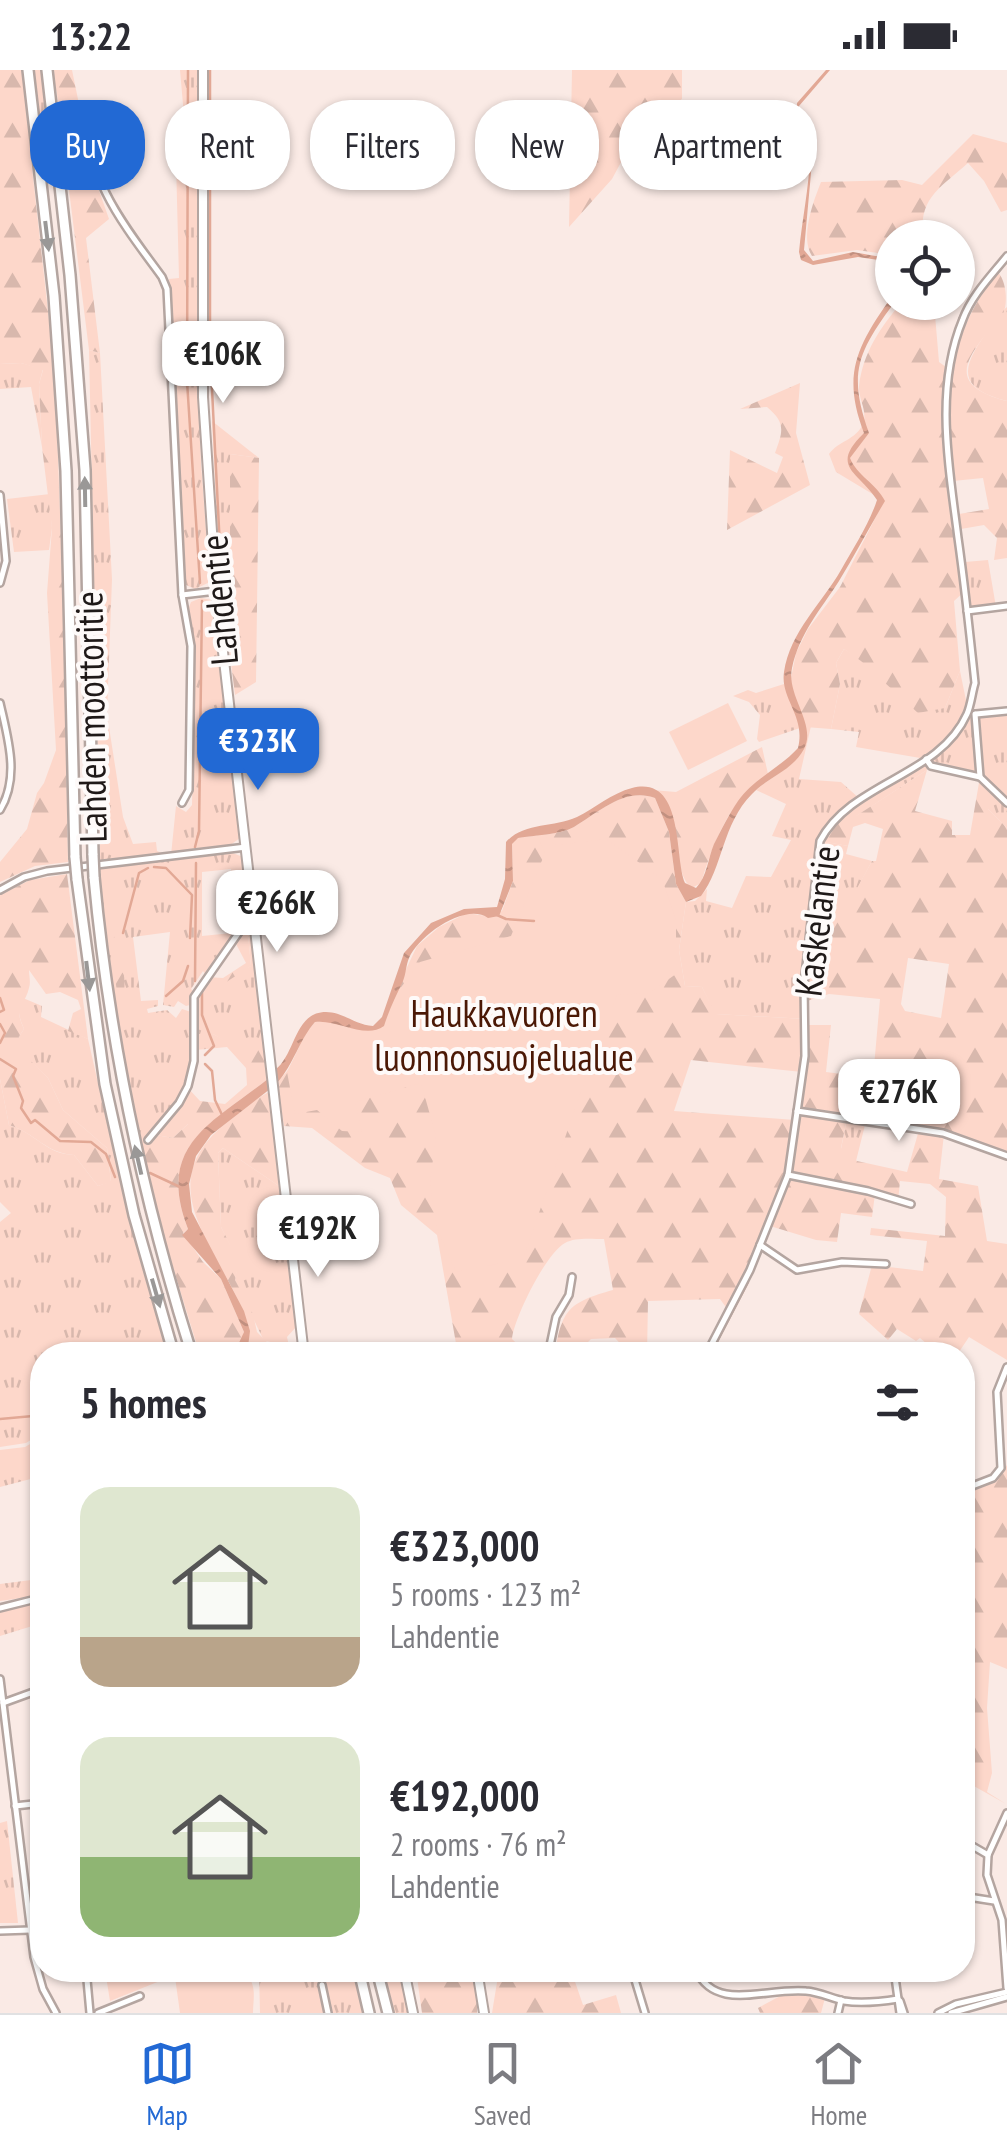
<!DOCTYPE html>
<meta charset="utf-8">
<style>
:root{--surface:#fff;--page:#f7f7f7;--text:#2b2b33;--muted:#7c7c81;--line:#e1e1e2;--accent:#2269d4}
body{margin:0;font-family:"PT Sans Narrow",sans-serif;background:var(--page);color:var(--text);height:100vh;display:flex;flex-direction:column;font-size:38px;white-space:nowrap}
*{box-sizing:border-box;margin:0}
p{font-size:32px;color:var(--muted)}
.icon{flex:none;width:55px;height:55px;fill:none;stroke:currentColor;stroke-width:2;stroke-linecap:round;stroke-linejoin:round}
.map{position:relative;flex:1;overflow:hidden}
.details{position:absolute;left:30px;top:1272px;width:945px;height:640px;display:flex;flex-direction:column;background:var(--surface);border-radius:40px;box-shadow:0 2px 8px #0004}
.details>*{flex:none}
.top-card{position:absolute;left:30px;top:30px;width:948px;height:90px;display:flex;gap:20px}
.controls{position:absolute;left:875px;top:150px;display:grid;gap:20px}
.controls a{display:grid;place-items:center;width:100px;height:100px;border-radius:50%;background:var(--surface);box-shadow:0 2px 8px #0004;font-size:50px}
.price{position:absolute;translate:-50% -85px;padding:0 22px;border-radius:20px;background:#fff;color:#222;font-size:32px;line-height:65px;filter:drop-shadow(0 2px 5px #0008)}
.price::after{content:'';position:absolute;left:50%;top:60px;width:30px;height:22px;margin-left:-15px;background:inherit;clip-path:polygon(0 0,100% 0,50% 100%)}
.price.current{background:var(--accent);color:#fff}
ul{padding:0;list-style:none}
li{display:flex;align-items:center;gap:30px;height:250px;padding:0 50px}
li span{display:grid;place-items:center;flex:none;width:280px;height:200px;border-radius:30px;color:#555}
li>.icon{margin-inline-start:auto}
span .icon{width:120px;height:120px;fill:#fffc;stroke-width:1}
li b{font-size:42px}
h2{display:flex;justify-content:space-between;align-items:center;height:120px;padding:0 50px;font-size:42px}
.chip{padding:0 35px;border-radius:40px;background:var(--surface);box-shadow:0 2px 8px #0004;font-size:35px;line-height:90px}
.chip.current{background:var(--accent);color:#fff}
.status{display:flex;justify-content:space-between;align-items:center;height:70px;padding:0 50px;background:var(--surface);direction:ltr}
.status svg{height:28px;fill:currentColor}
.tabs{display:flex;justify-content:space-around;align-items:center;height:140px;border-top:2px solid var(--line);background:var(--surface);font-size:28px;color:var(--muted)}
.tabs a{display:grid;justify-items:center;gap:5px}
.tabs .current{color:var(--accent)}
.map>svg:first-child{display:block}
</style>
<div class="status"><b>13:22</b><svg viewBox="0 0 49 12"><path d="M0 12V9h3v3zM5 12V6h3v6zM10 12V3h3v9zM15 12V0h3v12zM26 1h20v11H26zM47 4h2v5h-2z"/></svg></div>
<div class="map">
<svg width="1007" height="1943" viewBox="0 0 1007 1943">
<defs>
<pattern id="grass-tufts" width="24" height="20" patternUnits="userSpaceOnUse" patternTransform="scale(2.5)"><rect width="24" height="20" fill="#fdd7ca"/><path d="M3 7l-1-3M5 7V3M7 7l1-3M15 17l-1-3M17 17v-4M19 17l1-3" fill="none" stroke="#d8b8ad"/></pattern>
<pattern id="forest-firs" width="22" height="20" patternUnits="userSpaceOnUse" patternTransform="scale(2.5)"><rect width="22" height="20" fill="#fdd7ca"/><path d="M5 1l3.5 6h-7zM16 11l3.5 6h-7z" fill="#d8b8ad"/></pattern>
<pattern id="water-ripples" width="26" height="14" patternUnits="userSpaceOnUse" patternTransform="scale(2.5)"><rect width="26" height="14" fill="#e2a895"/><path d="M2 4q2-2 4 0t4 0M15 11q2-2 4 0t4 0" fill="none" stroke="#c19080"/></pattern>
</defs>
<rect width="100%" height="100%" fill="#faeae5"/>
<!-- grass -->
<g fill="url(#grass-tufts)">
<path d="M15 0H54L57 19 22 117Z"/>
<path d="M180 0H198L197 275 201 394 210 512 195 519 184 514 175 286 169 209 179 208 176 92 184 46Z"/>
<path d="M1007 237V331C964 320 958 304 982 269 990 258 996 245 1007 237Z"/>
<path d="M89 280 100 283 112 509 107 644 123 747 133 774 156 772 157 781 164 784 100 792Z"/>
<path d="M21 293 43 299 39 314 42 377 31 317 0 319V294Z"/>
<path d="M212 351 259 388 230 384V475L219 496Z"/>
<path d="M50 424 52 458 49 480 14 482 7 429Z"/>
<path d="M988 490 996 537 970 540 965 492Z"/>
<path d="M201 528 212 530 240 768 229 776 171 785 176 736 186 742 192 735 195 581 189 537 191 532Z"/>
<path d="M844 579 945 638 960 601 969 645 1007 641V758L988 739 980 707 931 696 926 689 856 677 859 662 831 659 840 614 836 593Z"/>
<path d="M784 614 799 647 800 658 759 672 757 669 760 645 749 632 733 626 748 620 756 623Z"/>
<path d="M811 656 799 709 841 712 860 729 923 691 928 696 927 700 855 747 849 737 821 771 848 776 846 784 872 791 856 821 828 850 807 888 806 949 715 944 702 917 685 916 679 880 686 832 695 831 707 819 706 831 732 838 746 806 771 807 791 770 772 766 786 734 756 720C779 701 809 691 805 657Z"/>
<path d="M230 782 243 787 249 842 238 855 231 799 202 802V866L232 863 234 866 206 905 203 901 191 919 194 922 190 935 186 936 178 931 174 937 163 935 170 862 133 867 141 931 158 930V936L147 939 148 943 167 940 176 948 182 939 191 942C192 980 186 1015 189 1053L173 1068 150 1064 138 1072 111 924 98 798Z"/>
<path d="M247 853 251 854 269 998 213 964H195V928L199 921 251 896Z"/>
<path d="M23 928 42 936 41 947 88 969 118 1101 169 1285H42V1363L26 1373 0 1377V1152L11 1143 0 1132V1009L9 1055C37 1064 46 1084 74 1085L98 1116 111 1111 107 1078 63 1040 48 1008 18 979V968L24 959C19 947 16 939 23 928Z"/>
<path d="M847 1048 919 1059 918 1063 865 1055 856 1091 841 1079Z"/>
<path d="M223 1078 279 1116 296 1257 287 1267 291 1285H281L278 1273 264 1271 235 1210 238 1192 221 1157 218 1083Z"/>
<path d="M42 1367V1406L0 1417V1380L25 1377Z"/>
<path d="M42 1502V1525L0 1531V1514L39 1509Z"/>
<path d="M30 1534 42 1536V1553L0 1566V1542Z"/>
<path d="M7 1751 18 1853H0V1753Z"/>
<path d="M259 1900H353L364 1943H260Z"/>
<path d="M381 1900H400L408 1943H392Z"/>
</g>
<!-- forest -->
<g fill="url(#forest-firs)" fill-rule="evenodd">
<path d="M0 0H21L55 304 64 554 68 792 35 796 0 812V792L27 759 37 723 44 713 56 680 47 523 52 458 42 377 39 314 43 300 21 293 0 294Z"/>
<path d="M54 0H72L80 39 84 78 109 149 86 168 100 283 89 280Z"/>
<path d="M572 0H682V29L640 57 612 109 569 157Z"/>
<path d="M973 64 1007 73V140L1001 142 984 111 968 93C944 115 919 127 923 163L945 167 892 168V185L857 180 812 186C800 167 813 132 821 112L902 110 922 115Z"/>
<path d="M998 202C1006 212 1007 227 1005 238 983 275 930 311 1007 331V488L994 490 997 468 984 455 961 459 959 444 989 439 983 408 953 411C942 332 947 265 998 202Z"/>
<path d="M901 233H934L939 292 946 297 943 331 965 521 954 531 960 601 945 638 918 643 861 591 844 579 836 593 840 614 831 659 805 657 790 613 796 583 808 559 840 517 884 431 836 402 829 384C838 371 856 370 863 354 868 341 858 329 859 316 863 282 881 257 901 233Z"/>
<path d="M800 313 796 363 810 415 727 460 730 380 777 403 783 387 775 383C783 361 786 353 767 337L740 339Z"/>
<path d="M230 384 259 388 256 612 235 625 219 496 230 475Z"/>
<path d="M762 677 768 704C730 729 714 771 701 813L692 818C670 802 685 742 652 720L676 722Z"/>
<path d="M927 700 915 741 952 751V765H970L980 707 996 722 988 739 1007 758V1082C986 1073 966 1071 944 1064L939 1109 978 1116 987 1171 1007 1174V1290L969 1267 957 1285H940L920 1268 916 1271 897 1259 888 1270 859 1244 872 1195 923 1201 927 1171 870 1165 871 1158 945 1166 946 1127 930 1114 900 1111 898 1132 875 1124 872 1147 841 1143 837 1172 816 1170 770 1156 728 1240 720 1229 648 1231 647 1285H631L615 1268 591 1269 584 1276 583 1285H555C561 1239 570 1232 613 1220L604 1169C592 1169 575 1167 565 1173 546 1183 514 1248 512 1269L529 1285H458L437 1165 401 1135 390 1108 365 1098 312 1058 284 1056 277 1013 294 993 302 969 337 952 377 961 417 876 439 857 467 843 486 846 502 841 513 811 512 774 517 768C535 765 559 765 574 757 599 742 625 717 655 728L669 762 676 814 686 832 679 880 685 916 702 917 716 944 806 949V955H831L826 1002 873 1008 880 929 829 924 804 932 812 850 828 849 831 821 856 820 872 791H876L883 759 865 753 853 757 848 776 820 771 848 736 856 746ZM908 888 949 894 941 948 905 941 901 934ZM691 990 802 1002 795 1050 674 1041ZM909 1010 940 1015 937 1035 905 1029ZM847 1048 919 1060 907 1102 857 1091 841 1078Z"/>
<path d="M67 804 88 969 68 961 73 943 81 939 78 930 60 922 46 924 29 900C29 906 31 912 29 918 24 938 13 935 24 959L18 968V978L48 1008 63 1040 107 1078 111 1112 98 1116 74 1085C45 1083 37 1064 9 1055L0 1009V825L30 810Z"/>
<path d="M113 820 116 824C115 833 110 839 111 847 112 874 130 901 123 926L118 928 105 843Z"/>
<path d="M247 853 251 896 214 920 199 921 207 907 223 908 246 893 235 872Z"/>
<path d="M195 964H213L230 973 251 967 268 998 269 1008C213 1053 155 1075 188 1159L183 1163 203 1192 221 1209 244 1262C239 1285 219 1285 200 1285L154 1136 138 1072 150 1064 173 1068 188 1054 176 1038 188 1018 200 1031 225 1034 247 1015 246 998 227 977 196 980Z"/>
<path d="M269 1022 279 1116 223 1078 218 1083 221 1157 239 1192 235 1210 253 1244 257 1262 268 1273H278L281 1285H237L248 1276C251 1253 242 1238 232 1218 201 1159 160 1107 225 1054 239 1043 253 1030 269 1022Z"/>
<path d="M1007 1395V1599L990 1592 987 1638 992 1703 987 1722 1006 1734 963 1710 962 1422C984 1421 995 1411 1007 1395Z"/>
<path d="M416 1900H470L477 1922V1943H422Z"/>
<path d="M499 1900H571L583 1935 616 1925 621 1943H492Z"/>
<path d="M804 1922 825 1928 821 1943H760L758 1938 784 1924Z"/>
</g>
<!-- green -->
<g fill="#fdd7ca">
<path d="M728 633 747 671 688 700 669 662Z"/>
<path d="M542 764 556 775 606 769 662 809 676 850V904L649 923 617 925 594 984 523 1189 456 1202 437 1158 430 1113 436 1066 421 1013 355 1032 362 1062 342 1061 317 1040 295 1044 287 1002 306 963 315 952C342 948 357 965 384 956L396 924 420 892 511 866 545 783 537 765Z"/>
<path d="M105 1900H163L165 1909 110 1931Z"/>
<path d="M174 1900H246C256 1919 254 1921 253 1943H180Z"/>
</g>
<!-- water -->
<g fill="url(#water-ripples)">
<path d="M826 0H830L799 36C798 52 809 65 813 81L804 180 813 191 853 182 892 189V192L858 187 813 195 801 190 799 182C802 150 809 118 810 86 810 66 796 53 797 33Z"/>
<path d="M892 226 894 233C857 283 848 304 869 363L850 388C857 406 876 413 885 431 869 458 855 485 839 511 821 539 799 564 792 598 786 626 817 654 804 679 792 701 768 707 752 724 722 754 723 798 701 826L686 832 676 814 669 762 655 728C625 717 599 742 574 757 559 765 535 765 518 768L512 774 513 811 499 846 488 848C466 832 419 865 409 888 406 895 406 904 403 911 396 926 389 940 384 956 365 970 338 949 315 952 299 970 294 994 277 1013L275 1000C296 984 294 942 326 942 343 942 355 955 373 956L382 947 404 883 431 853 464 839 497 837 505 809 506 772C524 752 553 758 577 747 595 738 612 723 632 718 685 705 674 787 685 813L696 818C707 807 708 788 714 774 721 760 729 744 738 731 753 709 780 698 798 678 806 646 780 629 784 602 790 562 822 533 841 500 853 479 870 452 877 430 858 401 829 397 864 363 841 303 858 275 892 226Z"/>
<path d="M269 1008 270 1019 211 1065 196 1086 189 1114 192 1142 244 1241 250 1261 248 1277 237 1285H223L238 1275 244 1262 221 1209 182 1165 188 1159C155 1074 213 1053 269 1008Z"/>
</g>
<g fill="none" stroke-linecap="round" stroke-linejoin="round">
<!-- stream -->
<g stroke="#e2a895" stroke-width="2.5">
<path d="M188 0 187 311 200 513"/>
<path d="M210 264V0"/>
<path d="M210 280 220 478"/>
<path d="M195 777 199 761 202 531"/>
<path d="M154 797 166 798 192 825 190 868"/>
<path d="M497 845 506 849 534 851"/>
<path d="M123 863 139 803 148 798"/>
<path d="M195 911 196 793"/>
<path d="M202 921V945L214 976 205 985"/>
<path d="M166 926 183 911 188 896"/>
<path d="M0 928 4 940 0 942"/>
<path d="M0 954 5 963 0 973"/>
<path d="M0 989 16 999 13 1006 23 1031 21 1038 31 1053 35 1050 60 1071 91 1072 106 1084 115 1107"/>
<path d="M205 994 212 1001 215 1030 223 1047"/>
<path d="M150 1103 180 1117"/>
<path d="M710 1285 748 1212"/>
<path d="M0 1349 33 1346"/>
</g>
<defs>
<g id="minor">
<path d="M95 48C76 100 134 168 162 207L167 219 182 525"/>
<path d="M0 425 6 491 0 513"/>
<path d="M967 541 1007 536"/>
<path d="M0 633C8 669 20 707 0 740"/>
<path d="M975 644 980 707"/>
<path d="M976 644 1007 641"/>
<path d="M926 689 931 696 980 707 1007 733"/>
<path d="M182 733 189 720 191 576 182 525 216 521"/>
<path d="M0 820 24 807 47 801 246 777"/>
<path d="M797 1041 943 1063 1007 1086"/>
<path d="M148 1070 179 1033 188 1016 194 991V927L253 842"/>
<path d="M788 1105 868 1121 911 1134"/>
<path d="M760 1175 797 1200 842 1192 886 1194"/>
<path d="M548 1285 556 1247 569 1225 572 1207"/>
<path d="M706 1285 750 1200 788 1105 805 986 804 914 820 771C852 711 939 707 967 644 971 635 972 623 975 613 970 565 965 517 958 468 949 396 934 319 963 249 972 225 991 206 1007 186"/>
<path d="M962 1420 993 1408 1001 1398 997 1322 1007 1297"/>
<path d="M0 1538 32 1530 40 1532"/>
<path d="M0 1609 34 1887 43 1919 56 1943"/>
<path d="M3 1633 36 1621 42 1622"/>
<path d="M15 1736 42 1733"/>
<path d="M1007 1743 988 1785 987 1805 1002 1850 1007 1918"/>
<path d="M962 1770 988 1785"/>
<path d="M962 1826 994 1831"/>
<path d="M0 1861 30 1860"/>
<path d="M78 1900 87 1910 90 1943"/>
<path d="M632 1900 645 1943"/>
<path d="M696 1900C716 1943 766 1917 806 1921 819 1922 831 1928 844 1931 862 1934 879 1932 898 1929"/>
<path d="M894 1900 900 1943"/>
<path d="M895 1908 927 1900"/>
<path d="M322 1915 328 1943"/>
<path d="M900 1931 904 1943"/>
<path d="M98 1943 140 1926"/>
<path d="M838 1943 841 1930"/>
<path d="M938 1943 956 1934 1007 1922"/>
<path d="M951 1943 1007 1927"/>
</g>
<g id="major">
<path d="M203 0V327L216 521 304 1285"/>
<path d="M404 1900 413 1943"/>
<path d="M477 1900 484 1943"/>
</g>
<g id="highway">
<path d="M28 0 54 226 66 401 75 787"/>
<path d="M47 0 70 205 85 400 93 785"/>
<path d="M94 807C109 970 143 1129 192 1285"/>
<path d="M77 809 105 1014 134 1145 174 1285"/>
<path d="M359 1900 369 1943"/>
<path d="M377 1900 388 1943"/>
</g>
</defs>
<!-- minor casing -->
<use href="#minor" stroke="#b4a5a0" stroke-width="10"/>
<!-- major casing -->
<use href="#major" stroke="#b4a5a0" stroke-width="12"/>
<!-- highway casing -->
<use href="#highway" stroke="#b4a5a0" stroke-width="14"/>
<!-- minor -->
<use href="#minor" stroke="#fff" stroke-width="5"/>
<!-- major -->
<use href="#major" stroke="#fff" stroke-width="8"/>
<!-- highway -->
<use href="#highway" stroke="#fff" stroke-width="9"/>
<defs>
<g id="highway-bridge">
<path d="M93 785 94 807"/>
<path d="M75 787 77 809"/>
</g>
</defs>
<!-- highway-bridge casing -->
<use href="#highway-bridge" stroke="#b4a5a0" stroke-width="14" stroke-linecap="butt"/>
<!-- highway-bridge -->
<use href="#highway-bridge" stroke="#fff" stroke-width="9"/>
</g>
<!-- one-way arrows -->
<defs><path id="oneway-solid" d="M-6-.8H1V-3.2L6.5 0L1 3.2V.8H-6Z" transform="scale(2.5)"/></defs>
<g fill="#9a9897">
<use href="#oneway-solid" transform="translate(47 166) rotate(83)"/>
<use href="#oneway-solid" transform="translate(85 422) rotate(-91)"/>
<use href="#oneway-solid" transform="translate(88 906) rotate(83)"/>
<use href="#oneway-solid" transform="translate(138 1090) rotate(-103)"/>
<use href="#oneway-solid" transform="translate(156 1223) rotate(74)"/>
</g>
<g text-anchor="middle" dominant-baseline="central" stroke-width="8" stroke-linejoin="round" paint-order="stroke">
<!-- street labels -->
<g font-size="38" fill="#1f1918" stroke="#fefaf9">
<text transform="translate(218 530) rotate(-95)">Lahdentie</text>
<text transform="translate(90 647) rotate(-91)">Lahden moottoritie</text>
<text transform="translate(816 851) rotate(-83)">Kaskelantie</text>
</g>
<!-- park labels -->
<g font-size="38" fill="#4b1805" stroke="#fefaf9">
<text x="504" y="942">Haukkavuoren<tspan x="504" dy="44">luonnonsuojelualue</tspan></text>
</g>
</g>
</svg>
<div class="controls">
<a><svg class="icon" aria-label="locate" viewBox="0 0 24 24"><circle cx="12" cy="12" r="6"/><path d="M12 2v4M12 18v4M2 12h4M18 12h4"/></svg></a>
</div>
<b class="price" style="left:223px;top:336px">€106K</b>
<b class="price current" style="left:258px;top:723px">€323K</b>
<b class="price" style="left:277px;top:885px">€266K</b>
<b class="price" style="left:899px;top:1074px">€276K</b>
<b class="price" style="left:318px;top:1210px">€192K</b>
<div class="top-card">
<a class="chip current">Buy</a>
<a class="chip">Rent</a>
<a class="chip">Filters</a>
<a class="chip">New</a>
<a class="chip">Apartment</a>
</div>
<section class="details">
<h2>5 homes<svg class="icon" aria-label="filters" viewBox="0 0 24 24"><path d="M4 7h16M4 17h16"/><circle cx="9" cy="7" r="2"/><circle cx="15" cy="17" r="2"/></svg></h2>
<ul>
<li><span style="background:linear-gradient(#dfe7d0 75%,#b9a48a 0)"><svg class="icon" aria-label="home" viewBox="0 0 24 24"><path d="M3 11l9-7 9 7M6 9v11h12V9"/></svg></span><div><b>€323,000</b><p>5 rooms · 123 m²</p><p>Lahdentie</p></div></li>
<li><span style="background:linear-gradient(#dfe7d0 60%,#8fb573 0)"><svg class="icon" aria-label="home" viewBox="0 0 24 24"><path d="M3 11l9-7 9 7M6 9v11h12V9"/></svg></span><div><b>€192,000</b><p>2 rooms · 76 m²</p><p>Lahdentie</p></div></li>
</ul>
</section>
</div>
<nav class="tabs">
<a class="current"><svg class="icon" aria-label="map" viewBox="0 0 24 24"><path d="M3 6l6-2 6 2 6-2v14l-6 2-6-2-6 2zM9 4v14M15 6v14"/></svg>Map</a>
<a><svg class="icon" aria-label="saved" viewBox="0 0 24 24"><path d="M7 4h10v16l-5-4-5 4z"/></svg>Saved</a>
<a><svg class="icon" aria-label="home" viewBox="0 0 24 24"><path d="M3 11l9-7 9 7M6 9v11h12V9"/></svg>Home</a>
</nav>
